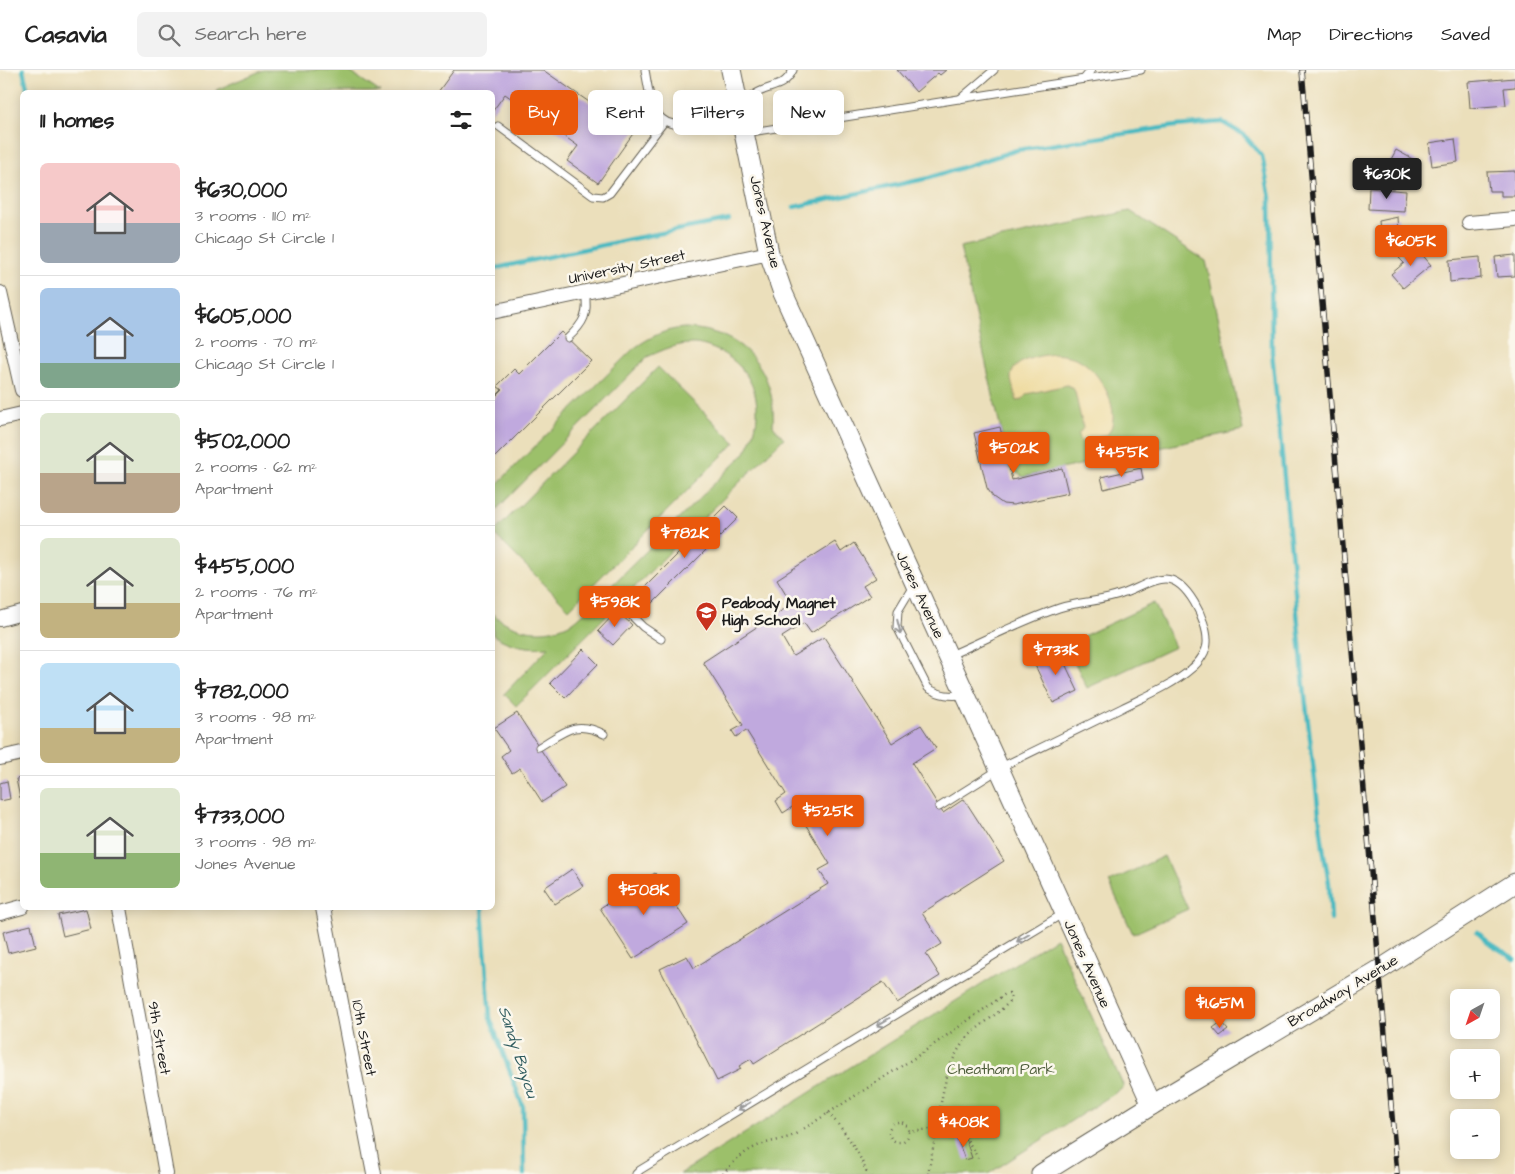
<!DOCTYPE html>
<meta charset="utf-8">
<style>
:root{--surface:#fff;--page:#f2f2f2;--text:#222;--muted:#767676;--line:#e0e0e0;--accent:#ea580c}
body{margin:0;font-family:"Architects Daughter",sans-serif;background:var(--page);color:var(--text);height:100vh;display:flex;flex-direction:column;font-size:19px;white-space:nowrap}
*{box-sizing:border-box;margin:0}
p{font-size:16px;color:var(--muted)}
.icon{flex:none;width:28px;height:28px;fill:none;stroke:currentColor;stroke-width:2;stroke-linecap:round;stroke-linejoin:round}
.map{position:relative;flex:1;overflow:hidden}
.side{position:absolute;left:20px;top:20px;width:475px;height:820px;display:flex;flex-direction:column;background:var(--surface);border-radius:8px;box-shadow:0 2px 12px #0003}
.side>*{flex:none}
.guide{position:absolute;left:510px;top:20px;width:475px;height:45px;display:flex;gap:10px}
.needle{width:32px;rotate:220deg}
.buttons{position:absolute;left:1450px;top:919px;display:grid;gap:10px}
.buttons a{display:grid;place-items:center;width:50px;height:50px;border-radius:8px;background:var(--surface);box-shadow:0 2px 12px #0003;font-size:25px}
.price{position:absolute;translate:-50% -42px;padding:0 11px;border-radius:5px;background:var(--accent);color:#fff;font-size:16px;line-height:32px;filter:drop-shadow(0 1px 2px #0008)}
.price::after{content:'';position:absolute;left:50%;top:30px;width:15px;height:11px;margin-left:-8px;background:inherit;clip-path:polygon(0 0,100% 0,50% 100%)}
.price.on{background:#222;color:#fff}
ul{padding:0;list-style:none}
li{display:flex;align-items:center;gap:15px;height:125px;padding:0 20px}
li+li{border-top:1px solid var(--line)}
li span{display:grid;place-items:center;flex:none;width:140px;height:100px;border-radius:8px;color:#555}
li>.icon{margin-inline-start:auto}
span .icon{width:60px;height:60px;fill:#fffc;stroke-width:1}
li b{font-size:21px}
h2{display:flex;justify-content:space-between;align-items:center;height:60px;padding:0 20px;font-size:21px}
.pill{padding:0 18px;border-radius:8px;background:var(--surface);box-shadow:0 2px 12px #0003;font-size:18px;line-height:45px}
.pill.on{background:var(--accent);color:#fff}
header{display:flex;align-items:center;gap:30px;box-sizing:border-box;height:70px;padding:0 25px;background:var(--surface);border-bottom:1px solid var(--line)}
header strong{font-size:24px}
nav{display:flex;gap:28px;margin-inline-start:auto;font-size:18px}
.search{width:350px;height:45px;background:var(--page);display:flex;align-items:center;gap:12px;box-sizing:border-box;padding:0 18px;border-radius:8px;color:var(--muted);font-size:19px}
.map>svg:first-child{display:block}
</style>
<header>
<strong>Casavia</strong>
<div class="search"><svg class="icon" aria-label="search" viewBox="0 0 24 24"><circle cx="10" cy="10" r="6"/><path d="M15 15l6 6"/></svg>Search here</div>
<nav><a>Map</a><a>Directions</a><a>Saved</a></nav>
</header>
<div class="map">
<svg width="1515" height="1104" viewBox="0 0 1515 1104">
<rect width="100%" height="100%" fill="#fbf7ec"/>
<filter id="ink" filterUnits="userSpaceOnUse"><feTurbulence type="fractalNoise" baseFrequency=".02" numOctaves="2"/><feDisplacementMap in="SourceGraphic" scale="10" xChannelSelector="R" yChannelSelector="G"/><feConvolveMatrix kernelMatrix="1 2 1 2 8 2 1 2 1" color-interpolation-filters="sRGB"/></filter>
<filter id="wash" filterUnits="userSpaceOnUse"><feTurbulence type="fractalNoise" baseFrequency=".0096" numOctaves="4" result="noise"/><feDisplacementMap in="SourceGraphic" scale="20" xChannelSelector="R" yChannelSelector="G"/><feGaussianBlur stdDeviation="1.12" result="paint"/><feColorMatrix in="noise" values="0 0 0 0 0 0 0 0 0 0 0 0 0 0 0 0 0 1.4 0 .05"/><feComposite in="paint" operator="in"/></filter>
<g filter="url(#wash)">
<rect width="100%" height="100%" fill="#ebdfbb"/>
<!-- green -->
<g fill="#9cc06b" stroke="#5c6e44">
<path d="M263 0H347L380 22H217L216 20Z"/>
<path d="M1130 141 1206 191 1243 360 1023 407 1009 397 960 177Z"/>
<path d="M685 258C742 260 777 299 773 356L784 368 516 636 504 624 549 577C529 579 510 576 493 565V544C513 562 546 567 571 553 576 551 580 546 584 543L744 384C766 350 761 306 724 284 715 279 705 275 695 274 677 273 663 280 647 287L493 443V418L633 279C650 267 665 259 685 258Z"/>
<path d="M658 297 735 373 569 539 493 463Z"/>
<path d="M1154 533 1175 577 1087 618 1066 574Z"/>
<path d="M1164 786 1188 839 1133 864 1109 812Z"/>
<path d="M1056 868 1123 1015V1018L988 1104H680Z"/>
</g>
<!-- sand -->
<g fill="#eeda9e" stroke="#857b5d">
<path d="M1055 284C1063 285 1071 286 1078 289 1100 300 1125 344 1107 365L1080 372 1078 365 1083 358 1075 322 1073 318 1067 315 1027 324 1022 330 1017 331C1015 323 1011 314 1011 307 1012 289 1042 285 1055 284Z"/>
<circle cx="1030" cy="381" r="9"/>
</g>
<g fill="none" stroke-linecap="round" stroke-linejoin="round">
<!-- stream -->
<g stroke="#4ab9c1" stroke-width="4.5">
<path d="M23 0 28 22"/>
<path d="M794 137 929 108 1017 80 1176 56 1222 52 1244 65 1262 86 1270 128 1272 282 1305 626 1323 778 1329 813 1331 849"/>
<path d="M492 199 631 169 729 150"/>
<path d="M482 838 490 948 523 1037 524 1104"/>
<path d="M1477 862 1488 872 1515 889"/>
</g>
</g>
<g id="blocks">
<!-- building -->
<g fill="#c0a9de">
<path d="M454 0H543L602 41 606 35 637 58 598 113 567 91 578 76 505 24 492 42V22H438Z"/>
<path d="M897 0H946L940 5 938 3 916 22Z"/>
<path d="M1515 8V17L1504 18 1506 35 1470 38 1468 12Z"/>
<path d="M1455 69 1458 92 1432 96 1429 73Z"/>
<path d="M1396 80 1418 92 1406 115 1389 106 1392 100 1387 97Z"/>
<path d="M1515 101V126H1501V121H1489L1487 102Z"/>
<path d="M1369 118 1406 121 1404 141 1368 139Z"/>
<path d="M1398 147 1400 179 1382 181 1379 151Z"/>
<path d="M1414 175 1431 195 1403 218 1391 204 1404 193 1399 188Z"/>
<path d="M1515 185V206L1497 207 1495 187Z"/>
<path d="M1480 187 1481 208 1450 212 1449 190Z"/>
<path d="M561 262 591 291 492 390V330L502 320 497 316 514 299 519 304Z"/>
<path d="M1000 357 1012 410 1062 398 1068 423 1013 435 1003 434 993 427 987 418 974 363Z"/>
<path d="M1141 398 1143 409 1104 419 1101 407Z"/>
<path d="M726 436 738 448 644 542 632 530Z"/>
<path d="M835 472 841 482 854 473 876 508 863 516 870 526 811 563 804 553 782 567 793 586 824 567 892 673 921 655 936 678 912 693 943 743 964 729 1004 791 922 843 942 874 926 884 940 906 897 933 883 912 754 994 751 989 739 996 741 999 717 1011 660 899 687 886 694 898 828 814 819 800 830 794 794 736 783 743 776 731 786 724 746 660 736 667 732 661 743 655 703 592 792 534 777 509Z"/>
<path d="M617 541 632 555 613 575 598 561Z"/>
<path d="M583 579 598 594 565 628 550 613Z"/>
<path d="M1058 579 1078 621 1053 633 1033 591Z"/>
<path d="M517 643 565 717 542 732 520 698 512 703 501 686 509 680 494 658Z"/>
<path d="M22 708V727L20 728 16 709Z"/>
<path d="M7 711 10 729 0 731V713Z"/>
<path d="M572 799 583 816 555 834 544 818Z"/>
<path d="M655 803 688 854 633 889 600 838Z"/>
<path d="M86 839 91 859 63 866 58 845Z"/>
<path d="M31 855 36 876 8 883 3 862Z"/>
<path d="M1221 952 1228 960 1220 966 1213 958Z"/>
<path d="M964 1065 972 1088 965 1090 957 1068Z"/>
</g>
</g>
</g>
<g filter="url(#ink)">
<use href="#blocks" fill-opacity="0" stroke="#646054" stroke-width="1"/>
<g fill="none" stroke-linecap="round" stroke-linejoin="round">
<defs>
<g id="lane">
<path d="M645 0C649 20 650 49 673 54L741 44C744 38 747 31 751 27 766 14 783 21 793 0"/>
<path d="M1084 9 1091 0"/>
<path d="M960 29 994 0"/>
<path d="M498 56 593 126 603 127 610 123 664 52"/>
<path d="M745 63 1141 0"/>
<path d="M568 268C584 253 589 244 585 222"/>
<path d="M913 516 898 541 897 557 928 618C941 626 950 626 964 625"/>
<path d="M621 535 643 557 661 569"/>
<path d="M948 586C985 570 1021 551 1059 538 1080 531 1102 532 1122 524 1136 520 1150 509 1165 509 1187 509 1207 551 1207 570 1208 580 1199 593 1191 599 1173 615 1144 627 1122 638 1081 658 1040 678 999 698"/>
<path d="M539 677C564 662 575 649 604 664"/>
<path d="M939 737 998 700"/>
<path d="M636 1104 640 1100 1064 843"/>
</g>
<g id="street">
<path d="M1469 153 1515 149"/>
<path d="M0 223 22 320"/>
<path d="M492 242 769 183"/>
<path d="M0 349 22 344"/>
<path d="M0 549 22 543"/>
<path d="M0 688 22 683"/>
<path d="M119 838 166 1104"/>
<path d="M323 838 374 1104"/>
<path d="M0 843 22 837"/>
</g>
<g id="secondary">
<path d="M731 0 769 183 783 223 1152 1035"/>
<path d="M1041 1104 1152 1035 1379 900 1515 813"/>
</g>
</defs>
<!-- lane casing -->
<use href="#lane" stroke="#646054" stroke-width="9"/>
<!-- street casing -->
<use href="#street" stroke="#646054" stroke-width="16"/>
<!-- secondary casing -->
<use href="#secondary" stroke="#646054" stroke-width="21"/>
<!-- path -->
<g stroke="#646054" stroke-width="2.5" stroke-dasharray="1 4" stroke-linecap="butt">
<path d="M828 1043C845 1061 859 1081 867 1104"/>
<path d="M960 1052 965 1066 978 1088"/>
<circle cx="899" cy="1062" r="10"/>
<path d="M723 1104C733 1092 744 1081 760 1075 771 1071 783 1070 794 1065L922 983 1004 925 1009 923 1011 928 1008 933C996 946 979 955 967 968 945 993 942 1027 937 1058L909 1062"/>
<path d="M928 1104 937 1058 979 1047"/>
</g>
<!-- lane -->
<use href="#lane" stroke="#fff" stroke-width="7"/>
<!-- street -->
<use href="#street" stroke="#fff" stroke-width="14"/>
<!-- secondary -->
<use href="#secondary" stroke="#fff" stroke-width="19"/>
<defs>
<path id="rail" d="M1302 0 1397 1104"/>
</defs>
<!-- rail casing -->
<use href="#rail" stroke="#1c1c1c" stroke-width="5.5"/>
<!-- rail -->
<use href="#rail" stroke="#fbf7ec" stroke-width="4" stroke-dasharray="11" stroke-linecap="butt"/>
</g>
<!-- one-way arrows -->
<defs><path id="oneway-shaft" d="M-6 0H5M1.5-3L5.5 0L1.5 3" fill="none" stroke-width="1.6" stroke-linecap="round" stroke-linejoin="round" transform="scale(1.25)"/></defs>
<g stroke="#999">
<use href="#oneway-shaft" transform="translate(899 557) rotate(76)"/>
<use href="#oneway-shaft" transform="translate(1023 868) rotate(149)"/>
<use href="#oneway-shaft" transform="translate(883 952) rotate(149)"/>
<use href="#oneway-shaft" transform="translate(744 1036) rotate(149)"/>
</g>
</g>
<!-- icons -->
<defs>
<symbol id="school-pin" viewBox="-11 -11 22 30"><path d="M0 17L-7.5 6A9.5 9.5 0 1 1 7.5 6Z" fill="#c8321e" stroke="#fbf7ec"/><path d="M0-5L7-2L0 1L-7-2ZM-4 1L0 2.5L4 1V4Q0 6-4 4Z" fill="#fff"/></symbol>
</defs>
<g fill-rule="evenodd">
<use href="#school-pin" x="694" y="530" width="25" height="34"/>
</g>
<g text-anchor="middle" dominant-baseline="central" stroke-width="5" stroke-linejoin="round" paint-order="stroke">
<!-- street labels -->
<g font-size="15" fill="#1c1c1c" stroke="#fbf7ec">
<text transform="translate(765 152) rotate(77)">Jones Avenue</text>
<text transform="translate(627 197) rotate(-12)">University Street</text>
<text transform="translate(920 525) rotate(65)">Jones Avenue</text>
<text transform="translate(1087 894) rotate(66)">Jones Avenue</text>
<text transform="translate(1343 921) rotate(-31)">Broadway Avenue</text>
<text transform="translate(159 968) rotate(80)">9th Street</text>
<text transform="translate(364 968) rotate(79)">10th Street</text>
</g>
<!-- poi labels -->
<g font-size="15" font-weight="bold" fill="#1c1c1c" stroke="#fbf7ec" text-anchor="start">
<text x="722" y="533">Peabody Magnet<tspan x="722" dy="17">High School</tspan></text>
</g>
<!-- park labels -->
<g font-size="15" fill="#4f5e3c" stroke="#fbf7ec">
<text x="1001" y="999">Cheatham Park</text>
</g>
<!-- water labels -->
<g font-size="16" font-style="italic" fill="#2e5b5e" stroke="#fbf7ec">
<text transform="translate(518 982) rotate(72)">Sandy Bayou</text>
</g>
</g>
</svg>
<div class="buttons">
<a><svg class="needle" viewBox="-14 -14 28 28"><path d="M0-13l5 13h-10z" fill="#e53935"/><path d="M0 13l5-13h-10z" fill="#767676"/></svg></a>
<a>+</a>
<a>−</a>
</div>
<b class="price on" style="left:1387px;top:130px">$630K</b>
<b class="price" style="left:1411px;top:197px">$605K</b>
<b class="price" style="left:1014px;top:404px">$502K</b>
<b class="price" style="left:1122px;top:408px">$455K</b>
<b class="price" style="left:685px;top:489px">$782K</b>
<b class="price" style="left:615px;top:558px">$598K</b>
<b class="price" style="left:1056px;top:606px">$733K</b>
<b class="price" style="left:828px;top:767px">$525K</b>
<b class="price" style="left:644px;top:846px">$508K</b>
<b class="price" style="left:1220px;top:959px">$1.65M</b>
<b class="price" style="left:964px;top:1078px">$408K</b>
<div class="guide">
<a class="pill on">Buy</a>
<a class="pill">Rent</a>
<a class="pill">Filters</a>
<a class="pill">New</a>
</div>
<section class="side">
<h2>11 homes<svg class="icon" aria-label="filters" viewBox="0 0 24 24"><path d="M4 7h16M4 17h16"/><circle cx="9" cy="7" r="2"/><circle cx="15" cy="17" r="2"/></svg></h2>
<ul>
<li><span style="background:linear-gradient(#f6c9c9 60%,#9aa5b1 0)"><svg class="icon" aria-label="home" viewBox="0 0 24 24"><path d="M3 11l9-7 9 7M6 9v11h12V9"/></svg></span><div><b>$630,000</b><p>3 rooms · 110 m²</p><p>Chicago St Circle 1</p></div></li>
<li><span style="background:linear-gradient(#a9c7e8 75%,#7fa58c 0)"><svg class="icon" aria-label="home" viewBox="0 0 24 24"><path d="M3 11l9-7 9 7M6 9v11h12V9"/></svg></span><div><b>$605,000</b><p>2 rooms · 70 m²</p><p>Chicago St Circle 1</p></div></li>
<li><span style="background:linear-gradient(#dfe7d0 60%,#b9a48a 0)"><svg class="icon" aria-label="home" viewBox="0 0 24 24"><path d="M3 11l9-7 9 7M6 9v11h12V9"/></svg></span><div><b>$502,000</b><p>2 rooms · 62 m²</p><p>Apartment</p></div></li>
<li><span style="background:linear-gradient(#dfe7d0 65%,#c2b280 0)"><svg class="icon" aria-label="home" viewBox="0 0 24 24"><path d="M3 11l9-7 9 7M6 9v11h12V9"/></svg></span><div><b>$455,000</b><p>2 rooms · 76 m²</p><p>Apartment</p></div></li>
<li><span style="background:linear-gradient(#bfe0f5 65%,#c2b280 0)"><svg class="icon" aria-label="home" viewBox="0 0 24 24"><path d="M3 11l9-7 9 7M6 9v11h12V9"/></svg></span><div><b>$782,000</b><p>3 rooms · 98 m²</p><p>Apartment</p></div></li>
<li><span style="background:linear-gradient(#dfe7d0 65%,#8fb573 0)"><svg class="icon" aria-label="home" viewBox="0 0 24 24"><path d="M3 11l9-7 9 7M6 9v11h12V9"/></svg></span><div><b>$733,000</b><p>3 rooms · 98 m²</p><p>Jones Avenue</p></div></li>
</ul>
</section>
</div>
